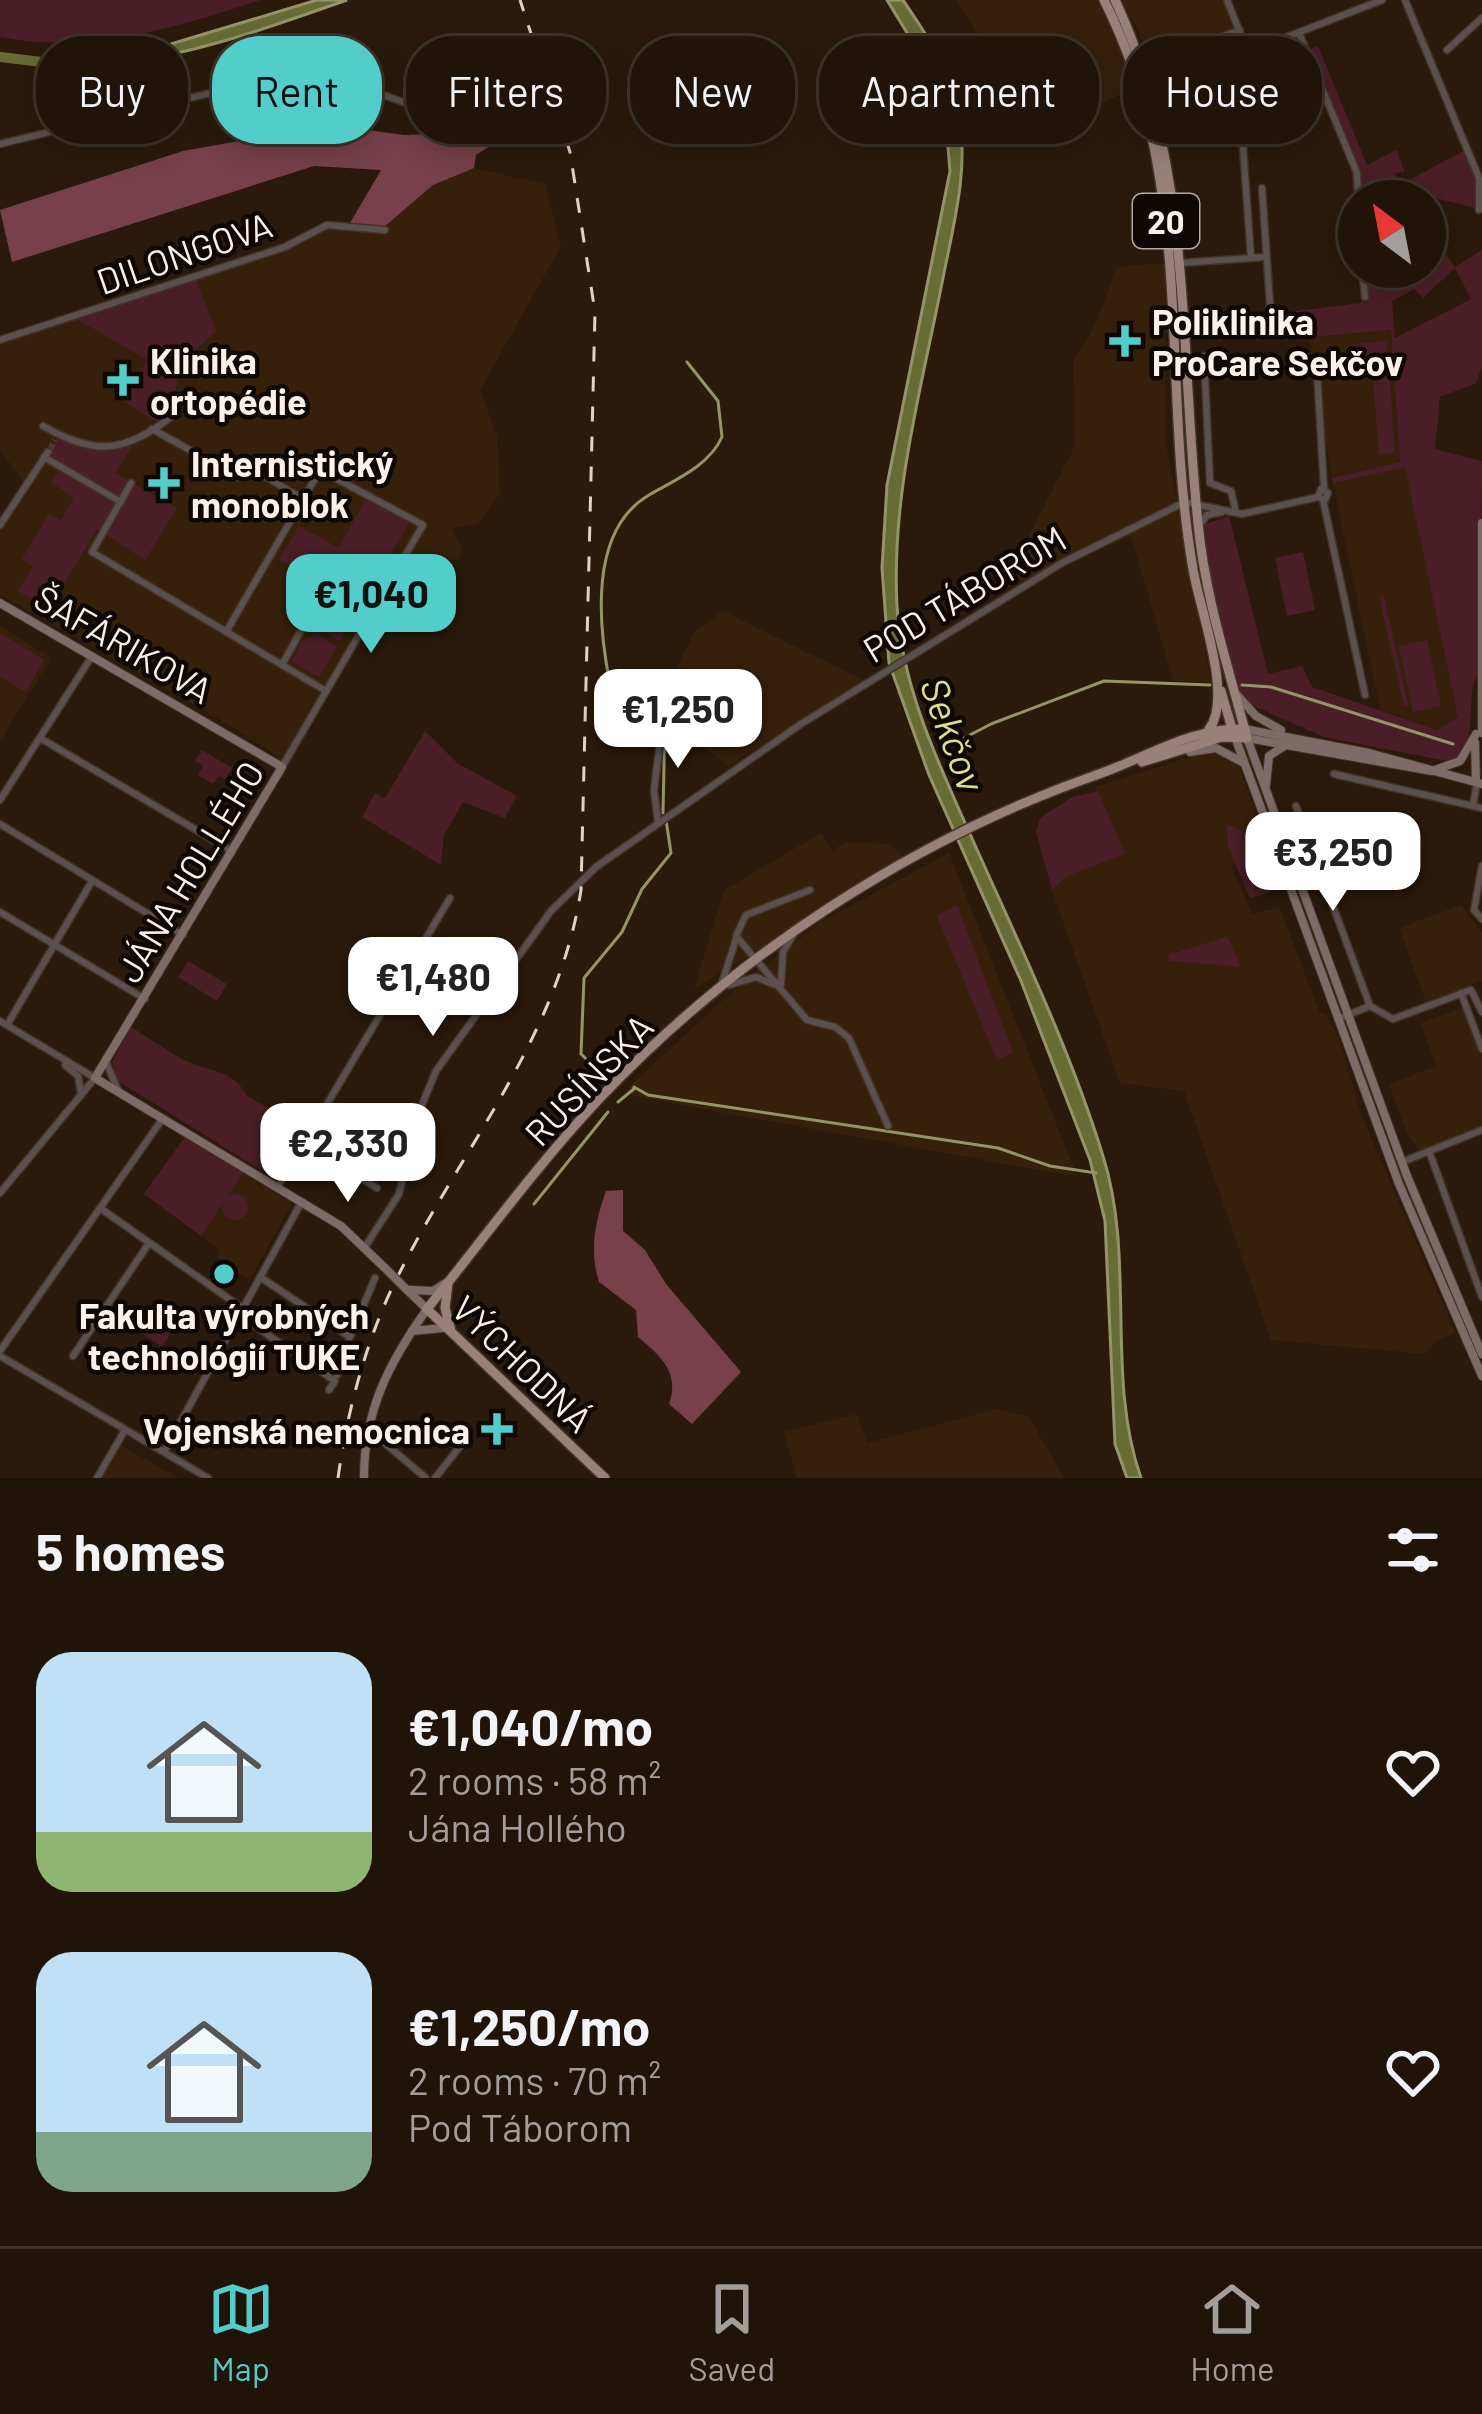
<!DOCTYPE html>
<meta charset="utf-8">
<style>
:root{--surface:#201408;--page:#281d12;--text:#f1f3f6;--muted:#a29e9c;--line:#3d3329;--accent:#53cdc9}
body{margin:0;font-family:Barlow,sans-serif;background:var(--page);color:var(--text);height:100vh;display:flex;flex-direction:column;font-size:45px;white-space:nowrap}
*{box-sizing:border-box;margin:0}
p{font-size:39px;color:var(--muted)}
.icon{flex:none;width:66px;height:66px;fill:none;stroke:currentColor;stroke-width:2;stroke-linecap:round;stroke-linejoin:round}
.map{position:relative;height:1478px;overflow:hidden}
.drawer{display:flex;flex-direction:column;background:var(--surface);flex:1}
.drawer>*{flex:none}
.guide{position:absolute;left:36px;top:36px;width:1410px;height:108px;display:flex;gap:24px}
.needle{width:78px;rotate:328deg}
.controls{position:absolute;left:1338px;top:180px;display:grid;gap:24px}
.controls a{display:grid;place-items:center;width:108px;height:108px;border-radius:50%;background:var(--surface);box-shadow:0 6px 30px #0003,0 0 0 3px var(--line);font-size:60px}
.price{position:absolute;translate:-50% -102px;padding:0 27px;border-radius:24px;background:#fff;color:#222;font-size:39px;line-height:78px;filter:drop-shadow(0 3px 6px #0008)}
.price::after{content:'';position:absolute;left:50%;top:72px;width:36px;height:27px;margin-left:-18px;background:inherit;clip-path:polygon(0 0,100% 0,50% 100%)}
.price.on{background:var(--accent);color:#111}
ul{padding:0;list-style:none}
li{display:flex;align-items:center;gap:36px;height:300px;padding:0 36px}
li span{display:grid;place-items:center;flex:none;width:336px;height:240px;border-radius:36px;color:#555}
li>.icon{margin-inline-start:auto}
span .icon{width:144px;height:144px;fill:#fffc;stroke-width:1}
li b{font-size:51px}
h2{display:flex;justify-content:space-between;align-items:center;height:144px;padding:0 36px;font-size:51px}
.pill{padding:0 42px;border-radius:48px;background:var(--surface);box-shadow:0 6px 30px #0003,0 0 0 3px var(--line);font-size:42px;line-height:108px}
.pill.on{background:var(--accent);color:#111}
.tabs{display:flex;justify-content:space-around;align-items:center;height:168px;border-top:3px solid var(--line);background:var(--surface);font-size:33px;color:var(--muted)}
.tabs a{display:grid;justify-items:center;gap:6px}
.tabs .on{color:var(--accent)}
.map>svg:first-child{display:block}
</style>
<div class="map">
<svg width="1482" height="1478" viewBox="0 0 1482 1478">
<rect width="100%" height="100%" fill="#2b1a0b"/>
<!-- built -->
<g fill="#36200c">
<path d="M956 0H1098L1136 88 1016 140 981 40Z"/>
<path d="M1119 0H1226L1248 53 1162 81 1152 73 1137 26Z"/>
<path d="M474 168 545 184 561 246 480 390 497 437 500 494 478 523 451 528 461 546 460 559 453 560 444 586 427 588 413 612 383 597 282 767 276 755 229 725 0 594V525L26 485 0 450V340L285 247 318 228 384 227 433 185Z"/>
<path d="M1165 263V438L1211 684 1173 680 1131 536 1001 590 1075 446 1073 362 1098 320 1116 267Z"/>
<path d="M1391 330 1400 462 1332 478 1309 338Z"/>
<path d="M1405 466 1458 717 1437 730 1380 709 1333 483Z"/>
<path d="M723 611 865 681 728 766 677 727 669 699 672 677 695 631Z"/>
<path d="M0 626 51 658 1 739H0Z"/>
<path d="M1209 751 1234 760 1241 771 1278 879 1246 887 1235 864 1231 866 1252 914 1278 908 1282 914 1320 1013 1326 1014 1339 1039 1360 1112 1455 1332 1435 1342 1425 1354 1271 1340 1184 1091 1120 1083 1052 890 1066 876 1124 853 1095 787Z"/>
<path d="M821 833 832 851 845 842 890 844 906 860 694 989 724 890Z"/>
<path d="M949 853 1077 1177 633 1096 626 1090 738 986 824 920Z"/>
<path d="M1461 905 1482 933V981L1426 1002 1399 928Z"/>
<path d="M1464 1007 1482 1054V1128L1422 1152 1408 1136 1389 1084 1436 1066 1421 1023Z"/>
<path d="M243 1171 292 1203 250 1280 217 1257 220 1250 201 1236Z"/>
<path d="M997 1409 1029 1417 1064 1478H797L784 1432 857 1414 867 1443Z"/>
<path d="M122 1446 178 1478H102Z"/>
</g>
<!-- green -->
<g fill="#4a1e27" fill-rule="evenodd">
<path d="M0 0H260C174 28 91 55 0 37Z"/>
<path d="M1318 46 1367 165 1396 150 1405 172 1395 173 1400 185 1467 149 1476 177 1475 208 1435 198 1359 201V267H1425V225L1455 267 1482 250V367L1476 383 1440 397 1435 449 1482 461 1480 668C1462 699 1482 738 1452 762L1324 737 1247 703 1231 682 1199 526 1229 516 1268 674 1302 666 1312 687 1437 730 1458 717 1405 467 1333 483 1332 478 1400 462 1391 330 1289 339 1288 312 1361 303 1351 166 1305 51ZM1455 268 1471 299 1395 338 1392 301 1414 289 1423 298Z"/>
<path d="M194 276 216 331C185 357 175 377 171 417L161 425 121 399 148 360 68 314Z"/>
<path d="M1387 341 1395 453 1379 455 1372 363H1356L1355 344Z"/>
<path d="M140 434 115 473 177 508 145 560 97 529 49 609 18 591 33 566 22 559 49 514 61 520 74 498 51 482 61 468 44 457 59 435 94 450Z"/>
<path d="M367 496 410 521 339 641 320 629 319 610 330 589 279 560 299 526 339 548Z"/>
<path d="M1303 552 1315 610 1287 616 1275 558Z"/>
<path d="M1384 596 1408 705 1404 706 1379 597Z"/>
<path d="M0 633 44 660 25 692 0 676Z"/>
<path d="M316 634 337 646 319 677 292 661 301 642Z"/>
<path d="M1427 640 1441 706 1413 712 1399 646Z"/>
<path d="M425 731 457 763 517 796 505 818 463 802 444 835 441 865 362 817 375 793 385 798Z"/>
<path d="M202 750 232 768 225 779 219 776 213 784 198 775 203 766 195 761Z"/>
<path d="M1098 791 1125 854 1067 876 1052 890 1036 832 1040 818 1072 797Z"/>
<path d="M1227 824 1264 843 1278 879 1272 891 1250 898 1228 846Z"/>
<path d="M957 905 1013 1053 997 1060 937 916Z"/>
<path d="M1227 937 1241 967 1170 961 1168 955Z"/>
<path d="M188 961 227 984 217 1001 178 977Z"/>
<path d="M131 1027C148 1038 165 1049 182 1059 204 1071 234 1069 247 1096L310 1132 280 1182 118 1081 112 1062Z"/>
<path d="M185 1137 244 1171 201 1236 144 1194Z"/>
<circle cx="235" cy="1207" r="13"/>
<path d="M143 1315 171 1333 162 1347 134 1328Z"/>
</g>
<!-- forest -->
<g fill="#77404b">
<path d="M329 125 404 135 483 132 490 146 476 155 474 168 433 185 384 227 351 228 350 223 381 170 314 166 12 262 0 210 183 151Z"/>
<path d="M623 1190V1231L645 1250 666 1284 741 1372 692 1424 669 1404C680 1373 661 1356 638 1337L636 1310 599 1282C589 1250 595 1222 606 1191Z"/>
</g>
<!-- water -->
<g fill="#676c35" stroke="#94946a" stroke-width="3">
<path d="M317 0H347C246 35 148 73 39 64L47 55 141 53Z"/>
<path d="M887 0H903C926 34 952 72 959 113 969 172 953 226 942 283 921 390 891 496 897 606 902 692 944 775 979 854 1023 952 1071 1052 1103 1156 1136 1260 1105 1376 1141 1478H1127L1115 1444 1105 1221 1090 1160 1021 981 929 775 889 663 882 568 887 485 950 171 945 113 929 69Z"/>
</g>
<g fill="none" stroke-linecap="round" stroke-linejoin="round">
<!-- stream -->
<g stroke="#94946a" stroke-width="3">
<path d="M1242 685 1271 687 1453 744"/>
<path d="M943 749 991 724 1104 681 1210 685"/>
<path d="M663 813 665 719 652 701 610 684C598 624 589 530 649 495 675 480 709 466 722 437L718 401 687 362"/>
<path d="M603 1075 581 1054 584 978 622 932 642 889 671 853 666 820"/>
<path d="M634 1087 648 1095 998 1148 1050 1166 1096 1173"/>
<path d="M618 1102 635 1088"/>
<path d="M534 1204 608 1112"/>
</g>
<!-- river -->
<path stroke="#676c35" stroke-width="10" d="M0 57 50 63"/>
<!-- street-tunnel -->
<path stroke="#4a3a2c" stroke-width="6" stroke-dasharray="6 3" stroke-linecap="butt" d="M50 449 55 440"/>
<defs>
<g id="street">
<path d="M1227 0 1248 53"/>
<path d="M1405 0 1479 178V210"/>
<path d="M1299 33 1357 173 1359 215"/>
<path d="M1186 50 1240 30"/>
<path d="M1447 50 1482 18"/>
<path d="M1145 92 1382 0"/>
<path d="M0 144 289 74 330 75 419 108 486 113"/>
<path d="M1262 188 1272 333"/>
<path d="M1251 258 1241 119 1298 87"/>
<path d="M1180 263 1266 257"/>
<path d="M1362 267 1365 297"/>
<path d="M0 340 285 247 327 225 385 230"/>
<path d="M1204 356 1210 483 1231 491 1236 513"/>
<path d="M1317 371 1324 489"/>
<path d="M43 426C94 455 123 454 171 417"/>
<path d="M152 429 239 477 263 475 303 499"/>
<path d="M44 457 121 502"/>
<path d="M131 483 92 552 326 691"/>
<path d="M1323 500 1365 695"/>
<path d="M0 525 48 452"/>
<path d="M1199 526 1207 515 1222 512"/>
<path d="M323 569 343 583"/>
<path d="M226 632 320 470 423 525 282 767"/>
<path d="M282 665 331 576"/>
<path d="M40 738 232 851"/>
<path d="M1334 774 1482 808"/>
<path d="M0 800 92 656"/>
<path d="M1296 806 1370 1006"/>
<path d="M1473 806 1477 782"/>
<path d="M658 822 654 790 662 726"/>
<path d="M0 824 183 935"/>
<path d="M1482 866 1474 910 1482 919"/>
<path d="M810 890 746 915 736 936 807 1020 835 1027 849 1038 888 1126"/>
<path d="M0 912 145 999"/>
<path d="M722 983 736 939"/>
<path d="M781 984 783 952 794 934"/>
<path d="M729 985 756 977 778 986"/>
<path d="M1461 993 1482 1049"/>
<path d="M1370 1006 1393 1019 1471 990 1482 1012"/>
<path d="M1338 1019 1370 1006"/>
<path d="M0 1021 95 1078 0 1193"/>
<path d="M7 1025 92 881"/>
<path d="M106 1062 118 1090"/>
<path d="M65 1065 78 1076 81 1093"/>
<path d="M304 1143 377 1188"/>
<path d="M1429 1151 1482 1297"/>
<path d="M1402 1162 1482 1130"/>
<path d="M278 1186 450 898"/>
<path d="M100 1208 242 1308"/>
<path d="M365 1247 399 1194 419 1112 436 1071 551 911 596 867 801 724 1062 563 1185 502 1242 514 1318 497 1321 489 1328 493 1325 500 1318 497"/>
<path d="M260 1277 350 1337 337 1375"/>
<path d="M239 1315 335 1381 329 1390"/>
<path d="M350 1337 375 1278"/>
<path d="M0 1351 163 1118"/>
<path d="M0 1356 208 1478"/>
<path d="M73 1356 149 1243"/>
<path d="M366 1437 381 1440 426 1478"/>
<path d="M164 1452 301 1203"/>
<path d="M97 1478 125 1430"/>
<path d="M435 1478 462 1444"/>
</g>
<g id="secondary">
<path d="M1482 523V733"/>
<path d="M0 603 282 767 95 1078 341 1226 385 1268"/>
<path d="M1237 695 1256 716 1281 730"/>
<path d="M1245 729 1369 753 1482 784"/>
<path d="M1476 734 1460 761 1432 771 1247 738 1407 1176 1482 1354"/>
<path d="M1235 737 1399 1184 1482 1376"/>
<path d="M1475 743 1476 781"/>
<path d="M1190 752 1216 748 1242 762"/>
<path d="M1266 785 1269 756 1286 745"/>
<path d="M411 1290 433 1291 447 1282"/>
<path d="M412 1331 443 1328"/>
<path d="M364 1478C364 1410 389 1363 427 1309L405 1288"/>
</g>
<g id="primary">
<path d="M1104 0C1129 50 1146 102 1156 157 1182 293 1169 433 1193 569 1199 608 1234 697 1209 729"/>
<path d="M1115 0C1193 165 1179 346 1198 523 1205 597 1228 666 1247 738L1222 737 1142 762"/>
<path d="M1221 691 1233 732"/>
<path d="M448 1283 445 1308 451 1331"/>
<path d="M605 1478 427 1309C484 1238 538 1164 600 1098 736 955 912 839 1099 774 1147 757 1193 727 1245 729"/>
</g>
</defs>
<!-- street casing -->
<use href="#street" stroke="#443425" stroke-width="9"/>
<!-- secondary casing -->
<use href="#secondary" stroke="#443425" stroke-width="10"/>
<!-- primary casing -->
<use href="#primary" stroke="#443425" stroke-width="12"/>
<!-- street -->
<use href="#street" stroke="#5b504d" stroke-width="6"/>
<!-- secondary -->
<use href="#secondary" stroke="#7e6b67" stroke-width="8"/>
<!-- primary -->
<use href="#primary" stroke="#99817a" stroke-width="9"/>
<!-- rail -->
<path stroke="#dfd2c8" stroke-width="3" stroke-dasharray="15 15" stroke-linecap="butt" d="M338 1478C348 1406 368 1333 402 1268 466 1143 559 1033 581 890L595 312 570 152 520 0"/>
<defs>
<path id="secondary-bridge" d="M385 1268 405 1288"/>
</defs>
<!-- secondary-bridge casing -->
<use href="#secondary-bridge" stroke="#443425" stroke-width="10" stroke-linecap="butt"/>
<!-- secondary-bridge -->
<use href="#secondary-bridge" stroke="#7e6b67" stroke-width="8"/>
</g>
<!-- markers -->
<g fill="#53cdc9" stroke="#0e0703" stroke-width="4.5">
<path d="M1119 323h12v12h12v12h-12v12h-12v-12h-12v-12h12z"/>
<path d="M117 362h12v12h12v12h-12v12h-12v-12h-12v-12h12z"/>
<path d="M158 465h12v12h12v12h-12v12h-12v-12h-12v-12h12z"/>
<circle cx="224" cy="1274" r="12"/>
<path d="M491 1411h12v12h12v12h-12v12h-12v-12h-12v-12h12z"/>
</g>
<g text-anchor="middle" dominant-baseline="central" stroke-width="9" stroke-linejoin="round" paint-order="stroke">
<!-- shield labels -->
<rect fill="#0e0703" stroke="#b5aaa3" stroke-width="3" x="1133" y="194" width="66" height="54" rx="9"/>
<g font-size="33" font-weight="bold" fill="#fcf0e7">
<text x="1166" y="221">20</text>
</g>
<!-- street labels -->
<g font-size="36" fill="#fcf0e7" stroke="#0e0703">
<text transform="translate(184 252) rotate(-19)">DILONGOVA</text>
<text transform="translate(964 593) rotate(-31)">POD TÁBOROM</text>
<text transform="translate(124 643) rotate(30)">ŠAFÁRIKOVA</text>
<text transform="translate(189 871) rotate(-59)">JÁNA HOLLÉHO</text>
<text transform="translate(588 1079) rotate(-46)">RUSÍNSKA</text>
<text transform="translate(523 1363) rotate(44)">VÝCHODNÁ</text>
</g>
<!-- poi labels -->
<g font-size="36" font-weight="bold" fill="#fcf0e7" stroke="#0e0703" text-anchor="start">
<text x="1152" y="320">Poliklinika<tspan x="1152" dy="41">ProCare Sekčov</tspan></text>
<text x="150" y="359">Klinika<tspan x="150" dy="41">ortopédie</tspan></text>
<text x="191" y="462">Internistický<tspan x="191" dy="41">monoblok</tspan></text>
<text x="224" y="1314" text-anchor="middle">Fakulta výrobných<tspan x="224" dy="41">technológií TUKE</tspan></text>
<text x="470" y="1429" text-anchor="end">Vojenská nemocnica</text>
</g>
<!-- water labels -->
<g font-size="39" font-style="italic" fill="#d8e18d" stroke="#0e0703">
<text transform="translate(954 734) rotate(70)">Sekčov</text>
</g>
</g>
</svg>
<div class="controls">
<a><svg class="needle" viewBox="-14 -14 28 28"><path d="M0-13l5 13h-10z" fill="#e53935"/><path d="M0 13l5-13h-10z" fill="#a29e9c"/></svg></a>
</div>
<b class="price on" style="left:371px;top:656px">€1,040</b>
<b class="price" style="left:678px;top:771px">€1,250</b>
<b class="price" style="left:1333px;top:914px">€3,250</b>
<b class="price" style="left:433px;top:1039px">€1,480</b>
<b class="price" style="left:348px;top:1205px">€2,330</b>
<div class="guide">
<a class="pill">Buy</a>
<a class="pill on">Rent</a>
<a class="pill">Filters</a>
<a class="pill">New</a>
<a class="pill">Apartment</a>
<a class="pill">House</a>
</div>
</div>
<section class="drawer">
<h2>5 homes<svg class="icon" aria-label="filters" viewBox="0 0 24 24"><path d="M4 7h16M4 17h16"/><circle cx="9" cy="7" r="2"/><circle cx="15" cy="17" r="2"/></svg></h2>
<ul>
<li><span style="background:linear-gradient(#bfe0f5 75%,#8fb573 0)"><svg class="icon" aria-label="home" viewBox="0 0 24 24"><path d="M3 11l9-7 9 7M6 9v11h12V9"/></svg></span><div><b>€1,040/mo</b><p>2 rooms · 58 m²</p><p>Jána Hollého</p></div><svg class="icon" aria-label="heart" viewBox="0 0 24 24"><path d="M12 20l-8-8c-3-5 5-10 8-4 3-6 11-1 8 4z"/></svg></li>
<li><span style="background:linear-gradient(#bfe0f5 75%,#7fa58c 0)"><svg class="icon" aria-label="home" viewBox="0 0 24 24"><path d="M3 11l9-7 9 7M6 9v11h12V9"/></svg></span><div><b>€1,250/mo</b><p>2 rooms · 70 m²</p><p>Pod Táborom</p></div><svg class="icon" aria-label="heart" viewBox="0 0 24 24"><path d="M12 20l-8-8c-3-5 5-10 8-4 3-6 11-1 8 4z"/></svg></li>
</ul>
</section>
<nav class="tabs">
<a class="on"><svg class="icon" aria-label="map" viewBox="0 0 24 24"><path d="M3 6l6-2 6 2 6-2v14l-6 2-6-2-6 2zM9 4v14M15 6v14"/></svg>Map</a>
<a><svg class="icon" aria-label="saved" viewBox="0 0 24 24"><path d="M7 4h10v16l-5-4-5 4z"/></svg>Saved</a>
<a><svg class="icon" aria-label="home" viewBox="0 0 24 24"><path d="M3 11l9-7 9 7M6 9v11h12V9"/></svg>Home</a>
</nav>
